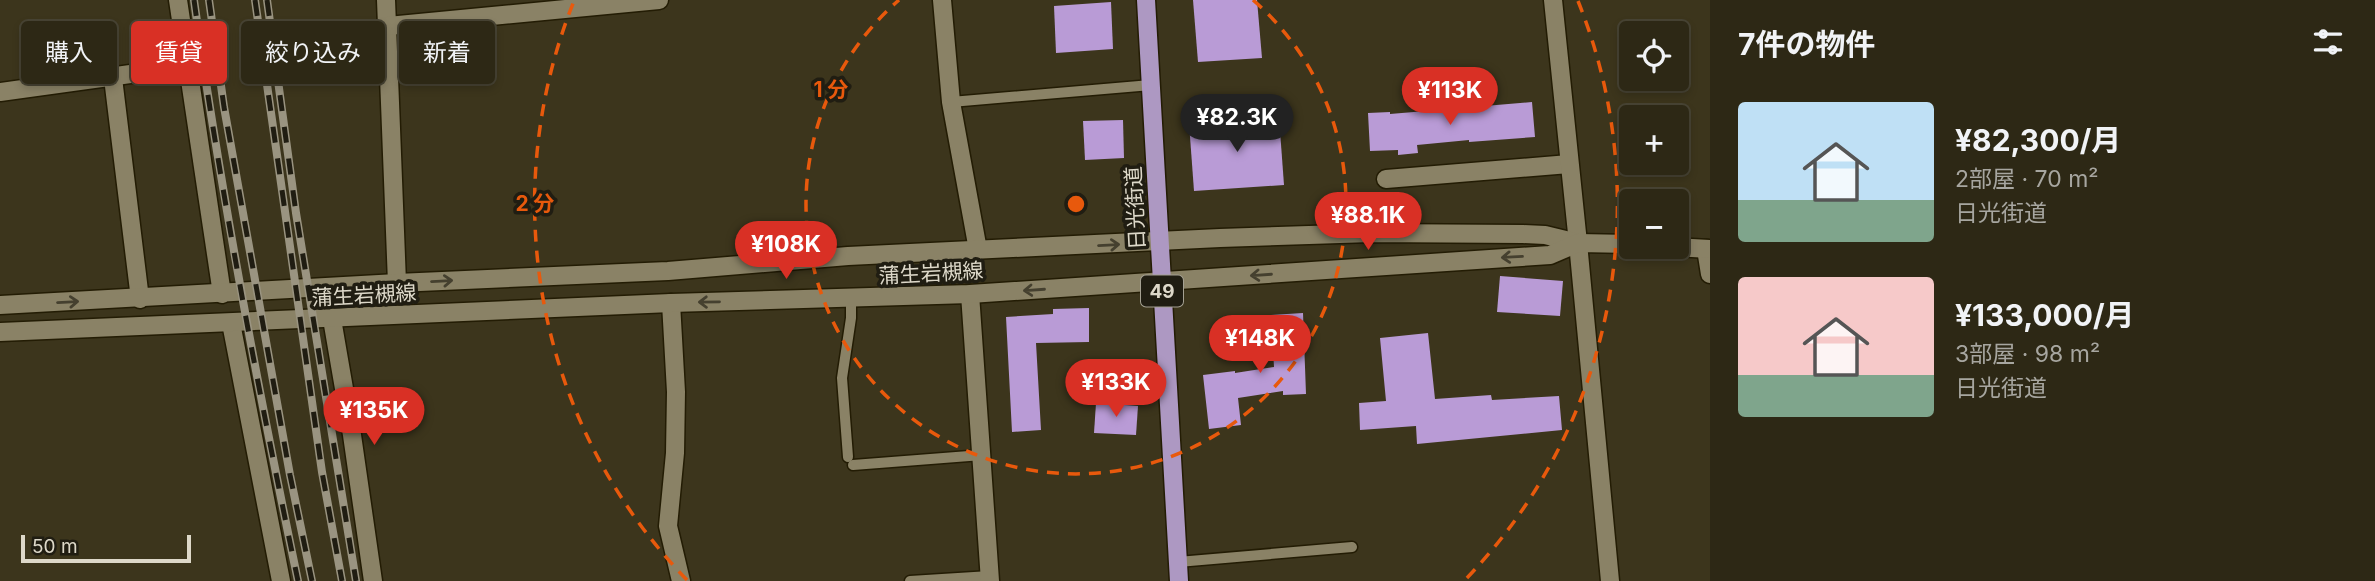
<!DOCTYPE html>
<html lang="ja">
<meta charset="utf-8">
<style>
:root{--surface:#2d2815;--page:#35301e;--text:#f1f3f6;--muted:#a7a6a0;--line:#484434;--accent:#d93025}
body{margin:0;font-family:Inter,"Noto Sans JP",sans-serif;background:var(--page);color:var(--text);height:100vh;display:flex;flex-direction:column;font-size:26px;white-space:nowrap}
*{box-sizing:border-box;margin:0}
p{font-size:23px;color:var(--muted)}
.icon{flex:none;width:38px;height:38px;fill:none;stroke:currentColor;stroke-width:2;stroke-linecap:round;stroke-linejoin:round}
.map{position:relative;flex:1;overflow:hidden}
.side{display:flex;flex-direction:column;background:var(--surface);width:665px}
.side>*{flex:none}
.hud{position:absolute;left:21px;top:21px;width:665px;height:63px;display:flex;gap:14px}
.fabs{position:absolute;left:1619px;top:21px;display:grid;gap:14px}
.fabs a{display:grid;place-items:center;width:70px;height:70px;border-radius:7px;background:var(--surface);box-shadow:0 4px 10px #0003,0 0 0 2px var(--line);font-size:35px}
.scale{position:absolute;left:21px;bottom:18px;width:170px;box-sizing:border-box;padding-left:7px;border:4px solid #ddd8c9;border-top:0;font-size:19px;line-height:24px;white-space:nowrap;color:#ddd8c9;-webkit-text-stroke:5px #201d12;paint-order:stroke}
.price{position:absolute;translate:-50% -60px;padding:0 16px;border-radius:24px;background:var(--accent);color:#fff;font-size:23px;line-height:46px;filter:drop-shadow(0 2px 4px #0008)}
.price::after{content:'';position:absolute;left:50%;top:42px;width:21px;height:16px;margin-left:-10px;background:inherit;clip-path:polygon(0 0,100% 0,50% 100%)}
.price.on{background:#222;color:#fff}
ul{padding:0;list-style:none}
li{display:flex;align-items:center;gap:21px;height:175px;padding:0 28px}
li span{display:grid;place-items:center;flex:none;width:196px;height:140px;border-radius:7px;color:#555}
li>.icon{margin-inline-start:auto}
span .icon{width:84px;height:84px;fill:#fffc;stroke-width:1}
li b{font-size:30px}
h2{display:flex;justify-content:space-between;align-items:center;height:84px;padding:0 28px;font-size:30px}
.chip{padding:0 24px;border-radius:7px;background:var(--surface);box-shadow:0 4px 10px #0003,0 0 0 2px var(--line);font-size:24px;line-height:63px}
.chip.on{background:var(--accent);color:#fff}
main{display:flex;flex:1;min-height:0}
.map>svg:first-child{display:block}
</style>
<main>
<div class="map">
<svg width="1710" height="581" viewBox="0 0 1710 581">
<rect width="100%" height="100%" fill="#3c351c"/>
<!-- building -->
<g fill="#b99bd6">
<path d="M1193 0H1257L1262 58 1198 62Z"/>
<path d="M1111 2 1113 49 1056 53 1054 6Z"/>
<path d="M1532 102 1535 137 1469 142V140L1417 145 1418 153 1398 155V150L1370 151 1368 113 1390 112V114Z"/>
<path d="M1279 117 1284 185 1194 191 1189 123Z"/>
<path d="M1123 120 1124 158 1085 160 1083 121Z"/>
<path d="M1500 276 1563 281 1560 316 1497 312Z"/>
<path d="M1089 308V342L1036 343 1041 430 1012 432 1006 317 1053 314V309Z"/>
<path d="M1303 313 1306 394 1283 395V391L1238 398 1241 425 1209 429 1203 375 1235 371V373L1274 367 1271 315Z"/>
<path d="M1428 333 1435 399 1491 395 1492 400 1559 396 1562 430 1417 444 1416 426 1360 430 1359 403 1386 401 1380 338Z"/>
<path d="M1096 403 1138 406 1136 435 1094 433Z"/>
</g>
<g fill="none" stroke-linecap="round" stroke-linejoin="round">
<defs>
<g id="lane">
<path d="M951 102 1151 85"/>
<path d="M848 457 842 378 851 318V299"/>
<path d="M853 465 982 455"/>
<path d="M1178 562 1352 547"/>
<path d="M910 581 990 576"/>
</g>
<g id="street">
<path d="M178 0 222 294"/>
<path d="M386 0 397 283"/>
<path d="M942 0 951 102 978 250"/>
<path d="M388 26 659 0"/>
<path d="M113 78 140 299"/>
<path d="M0 92 188 66"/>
<path d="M1386 179 1569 164"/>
<path d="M1578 243 1610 581"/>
<path d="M1706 249 1710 274"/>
<path d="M970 294 990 581"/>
<path d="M671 303 676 392 675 453 668 526 681 581"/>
<path d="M332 319 352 435 373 581"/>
<path d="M231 323 281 581"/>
</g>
<g id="secondary">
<path d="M1553 0 1578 243"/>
<path d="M1674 247 1710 249"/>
<path d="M0 305 397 283 668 271 848 256 1220 238 1371 233 1523 234 1545 235 1578 243"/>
<path d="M0 332 671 303 970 294 1550 255 1578 243 1631 244"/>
</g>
<path id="primary" d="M1146 0 1179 581"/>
</defs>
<!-- lane casing -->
<use href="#lane" stroke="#231c04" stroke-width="13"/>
<!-- street casing -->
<use href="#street" stroke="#231c04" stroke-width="21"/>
<!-- secondary casing -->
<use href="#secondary" stroke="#231c04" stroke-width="21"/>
<!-- primary casing -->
<use href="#primary" stroke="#231c04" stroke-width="21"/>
<!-- lane -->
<use href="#lane" stroke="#8a8266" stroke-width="10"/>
<!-- street -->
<use href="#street" stroke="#8a8266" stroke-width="18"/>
<!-- secondary -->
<use href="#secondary" stroke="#8a8266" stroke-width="18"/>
<!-- primary -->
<use href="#primary" stroke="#ad98c2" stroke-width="18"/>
<defs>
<g id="rail">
<path d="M194 0C221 195 258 389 298 581"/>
<path d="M209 0 224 107 290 475 312 581"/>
<path d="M255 0 322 472 342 581"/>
<path d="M267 0 296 213 356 581"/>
</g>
</defs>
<!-- rail casing -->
<use href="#rail" stroke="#9a9481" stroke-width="8"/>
<!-- rail -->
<use href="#rail" stroke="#201d12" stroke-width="5" stroke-dasharray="16" stroke-linecap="butt"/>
</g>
<!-- one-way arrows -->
<defs><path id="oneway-shaft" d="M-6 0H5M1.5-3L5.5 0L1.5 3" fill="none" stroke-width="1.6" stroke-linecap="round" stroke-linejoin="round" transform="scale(1.75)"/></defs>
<g stroke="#45402f">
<use href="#oneway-shaft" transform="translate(1109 245) rotate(-3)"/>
<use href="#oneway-shaft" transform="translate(1512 257) rotate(177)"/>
<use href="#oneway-shaft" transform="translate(1261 275) rotate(176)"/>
<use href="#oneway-shaft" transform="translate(442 281) rotate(-3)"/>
<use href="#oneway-shaft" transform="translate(1034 290) rotate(176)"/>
<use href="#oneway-shaft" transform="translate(68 302) rotate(-3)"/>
<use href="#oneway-shaft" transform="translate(709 302) rotate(179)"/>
</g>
<!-- distance rings -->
<g fill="none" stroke="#e8590c" stroke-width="3.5" stroke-dasharray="12 9">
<path d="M1253 0A270 270 0 1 1 899 0"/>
<path d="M687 580A541 541 0 0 1 574 1M1578 1A541 541 0 0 1 1465 580"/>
</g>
<g text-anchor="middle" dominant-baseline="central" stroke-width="7" stroke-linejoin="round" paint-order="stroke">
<!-- shield labels -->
<rect fill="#201d12" stroke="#a4a092" stroke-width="2" x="1141" y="275.5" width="42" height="31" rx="5"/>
<g font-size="19" font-weight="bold" fill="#ddd8c9">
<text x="1162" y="291">49</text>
</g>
<!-- street labels -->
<g font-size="21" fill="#ddd8c9" stroke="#201d12">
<text transform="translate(1135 208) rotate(-93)">日光街道</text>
<text transform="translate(931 273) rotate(-3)">蒲生岩槻線</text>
<text transform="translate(364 295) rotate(-3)">蒲生岩槻線</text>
</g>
</g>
<circle cx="1076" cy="204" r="10" fill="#e8590c" stroke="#201d12" stroke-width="3.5"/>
<g font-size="21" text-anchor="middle" font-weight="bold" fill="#e8590c" stroke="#201d12" stroke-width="7" stroke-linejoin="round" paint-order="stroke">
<text x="831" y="97">1 分</text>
<text x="535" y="211">2 分</text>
</g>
</svg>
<div class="fabs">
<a><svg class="icon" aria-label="locate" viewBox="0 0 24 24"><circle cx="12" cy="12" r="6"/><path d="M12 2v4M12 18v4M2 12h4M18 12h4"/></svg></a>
<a>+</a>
<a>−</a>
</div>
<div class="scale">50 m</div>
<b class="price" style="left:1450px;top:127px">¥113K</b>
<b class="price on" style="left:1237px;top:154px">¥82.3K</b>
<b class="price" style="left:1368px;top:252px">¥88.1K</b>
<b class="price" style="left:786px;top:281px">¥108K</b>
<b class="price" style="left:1260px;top:375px">¥148K</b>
<b class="price" style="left:1116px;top:419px">¥133K</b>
<b class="price" style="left:374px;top:447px">¥135K</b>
<div class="hud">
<a class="chip">購入</a>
<a class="chip on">賃貸</a>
<a class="chip">絞り込み</a>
<a class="chip">新着</a>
</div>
</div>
<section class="side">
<h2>7件の物件<svg class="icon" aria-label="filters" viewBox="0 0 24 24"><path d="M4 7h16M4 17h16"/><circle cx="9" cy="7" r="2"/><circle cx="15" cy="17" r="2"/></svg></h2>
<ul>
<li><span style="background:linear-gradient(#bfe0f5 70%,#7fa58c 0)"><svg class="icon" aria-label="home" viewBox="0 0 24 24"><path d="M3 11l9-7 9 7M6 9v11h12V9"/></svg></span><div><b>¥82,300/月</b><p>2部屋 · 70 m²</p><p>日光街道</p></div></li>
<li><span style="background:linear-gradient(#f6c9c9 70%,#7fa58c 0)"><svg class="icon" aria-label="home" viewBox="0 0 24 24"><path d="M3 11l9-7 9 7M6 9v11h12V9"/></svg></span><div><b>¥133,000/月</b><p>3部屋 · 98 m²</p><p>日光街道</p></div></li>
</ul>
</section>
</main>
